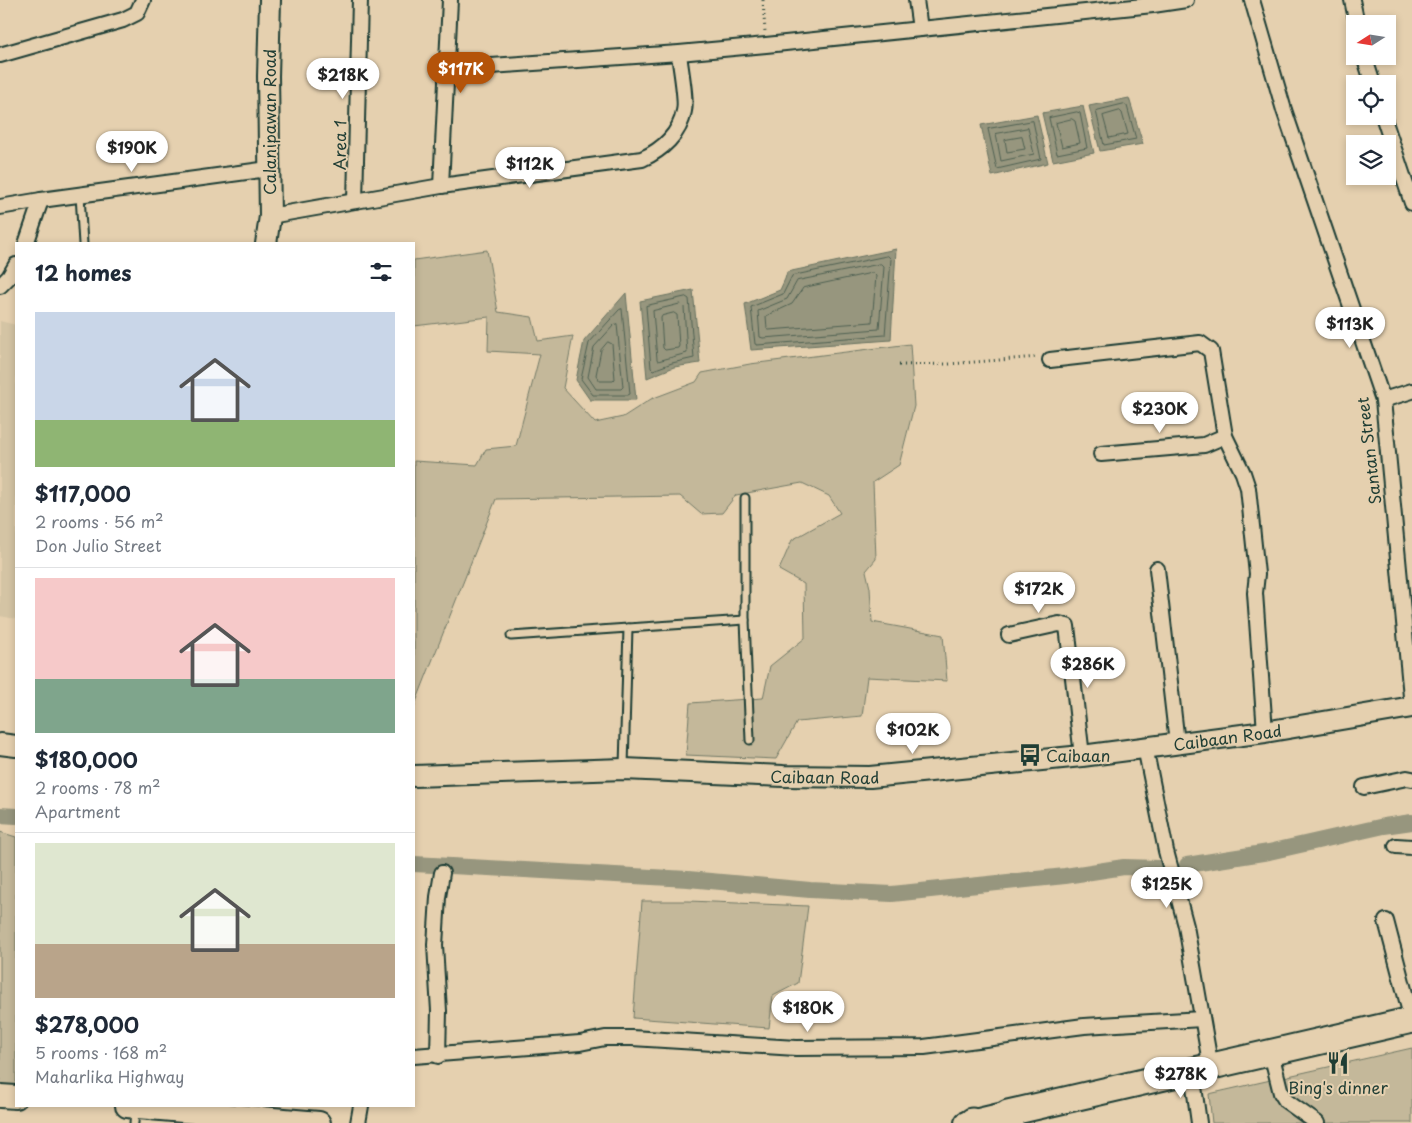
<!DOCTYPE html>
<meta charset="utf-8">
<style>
:root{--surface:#fff;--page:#f2f2f3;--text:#1f2937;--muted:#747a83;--line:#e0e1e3;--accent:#b45309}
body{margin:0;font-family:"Playpen Sans",sans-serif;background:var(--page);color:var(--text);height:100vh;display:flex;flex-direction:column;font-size:19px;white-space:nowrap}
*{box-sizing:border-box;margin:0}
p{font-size:16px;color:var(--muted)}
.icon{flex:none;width:28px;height:28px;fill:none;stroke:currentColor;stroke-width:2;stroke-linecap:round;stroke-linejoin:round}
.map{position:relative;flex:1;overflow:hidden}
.drawer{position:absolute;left:15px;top:242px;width:400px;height:865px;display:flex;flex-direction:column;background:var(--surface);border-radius:0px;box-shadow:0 2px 8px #0003}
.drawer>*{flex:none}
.needle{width:32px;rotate:258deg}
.fabs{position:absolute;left:1346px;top:15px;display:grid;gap:10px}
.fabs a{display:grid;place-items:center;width:50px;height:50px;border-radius:0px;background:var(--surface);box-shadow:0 2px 8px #0003;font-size:25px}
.price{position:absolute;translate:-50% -42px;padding:0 11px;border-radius:18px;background:#fff;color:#222;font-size:16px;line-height:32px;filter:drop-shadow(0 1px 2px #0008)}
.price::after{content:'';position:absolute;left:50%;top:30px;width:15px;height:11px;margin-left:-8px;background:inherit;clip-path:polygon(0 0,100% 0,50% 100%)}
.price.selected{background:var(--accent);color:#fff}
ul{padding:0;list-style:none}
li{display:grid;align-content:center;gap:10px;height:265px;padding:0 20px}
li+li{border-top:1px solid var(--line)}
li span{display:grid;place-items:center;height:155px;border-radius:0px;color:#555}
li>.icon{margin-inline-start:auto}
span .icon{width:90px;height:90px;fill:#fffc;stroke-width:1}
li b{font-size:21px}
h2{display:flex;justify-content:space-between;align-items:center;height:60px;padding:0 20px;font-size:21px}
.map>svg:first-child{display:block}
</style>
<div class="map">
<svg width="1412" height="1123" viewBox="0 0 1412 1123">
<rect width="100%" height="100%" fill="#e5d0af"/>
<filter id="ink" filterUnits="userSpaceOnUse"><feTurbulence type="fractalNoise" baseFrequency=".02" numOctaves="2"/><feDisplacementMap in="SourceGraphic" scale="10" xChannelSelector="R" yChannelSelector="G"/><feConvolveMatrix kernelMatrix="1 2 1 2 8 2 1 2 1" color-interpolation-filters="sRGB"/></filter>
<g filter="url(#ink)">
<!-- built -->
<path fill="#d4c4a4" d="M0 321 16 325V619L0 616Z"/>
<!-- green -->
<g fill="#c4b89a" stroke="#727a67">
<path d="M487 250 498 312 532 317 538 341 573 336 563 388 595 423 623 417 651 399 696 382 702 373 750 364 910 344 914 406 899 465 873 482 876 559 866 571 870 588 872 622 943 635 947 681 867 677 862 716 797 722 776 759 686 755 690 703 763 698 770 666 805 638 804 584 779 570 792 540 840 513 829 496 802 483 736 495 722 513 701 514 680 496 496 499 414 707V461L477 465 486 449 516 446 540 354 488 351 489 317 414 326V260Z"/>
<path d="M0 832 16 837V1086L0 1084Z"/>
<path d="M642 901H689L808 906 798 983 773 996 769 1028 633 1018Z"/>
<path d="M1412 1048V1123H1212L1209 1094Z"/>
</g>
<!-- water -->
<g fill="#97967e" stroke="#677260">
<path d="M1129 98 1143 144 1100 151 1089 106Z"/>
<path d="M1083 106 1094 153 1053 161 1042 113Z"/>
<path d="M1037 115 1048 163 992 176 981 125Z"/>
<path d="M896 249 891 340 751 350 745 304 780 290 785 279 787 272Z"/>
<path d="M693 290 700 363 674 367 647 378 640 301Z"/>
<path d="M626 293 636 400H590L576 380 584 341Z"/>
</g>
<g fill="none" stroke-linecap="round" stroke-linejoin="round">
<!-- shore -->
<g stroke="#4f6152" stroke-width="1">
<path d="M1124 104 1127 106 1136 139 1104 145 1096 111Z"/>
<path d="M1120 111 1122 113 1128 134 1109 138 1103 116Z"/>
<path d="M1077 112 1080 113 1087 148 1057 154 1049 118Z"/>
<path d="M1072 119 1075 121 1080 143 1062 147 1056 123Z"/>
<path d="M1033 121 1041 159 997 169 988 129Z"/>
<path d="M1028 128 1034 154 1001 161 996 134Z"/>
<path d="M1022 137 1025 149 1007 152 1005 140Z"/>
<path d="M888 256 891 259 885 335 757 345 755 344 751 307 783 294 792 276Z"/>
<path d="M881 264 884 267 879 329 763 338 760 337 758 311 787 299 797 281Z"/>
<path d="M873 273 876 276 872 322 769 330 767 329 766 316 792 304 803 288Z"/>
<path d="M686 297 689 299 694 358 672 363 653 370 651 368 646 306Z"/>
<path d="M681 304 684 307 687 353 658 361 657 359 653 311Z"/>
<path d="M622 309 630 394 628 395H593L581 379 589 343 619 310Z"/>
<path d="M674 313 677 315 679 346 678 348 665 350 663 348 661 318 662 316Z"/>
<path d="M617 324 623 387 621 389H596L588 377 594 347 614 325Z"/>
<path d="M608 342 612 344 615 379 613 381H600L596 375 601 350Z"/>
</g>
<!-- canal -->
<g stroke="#97967e" stroke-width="16">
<path d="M0 815 16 816"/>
<path d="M414 864 688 879 810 890 892 894 1065 876 1124 867 1159 868"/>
<path d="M1187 865 1269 852 1384 826 1412 822"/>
</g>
<defs>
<g id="lane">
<path d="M80 195 83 244"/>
<path d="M745 620 750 740"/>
<path d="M511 636 628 628"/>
<path d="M624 766 628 628 745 620V498"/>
<path d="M134 1123 135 1110"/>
</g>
<g id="street">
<path d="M916 0 920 29"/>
<path d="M1252 0 1284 110 1383 400 1412 707"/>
<path d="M1352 0 1357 24"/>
<path d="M0 55 123 20 137 13 143 0"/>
<path d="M1364 56 1373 84"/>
<path d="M448 69 679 53 766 45 1153 5 1186 0"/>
<path d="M1383 116 1412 203"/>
<path d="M441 186 450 0"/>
<path d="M355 201 360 0"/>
<path d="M0 207 41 200 268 169"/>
<path d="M270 216 441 186 642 159C662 150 680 134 684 111 687 100 680 66 679 53"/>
<path d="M26 244 41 200"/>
<path d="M0 286 9 277 16 265"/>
<path d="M1050 360 1200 343 1211 351 1225 436 1243 473 1248 488 1257 574 1255 593 1265 732"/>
<path d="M1383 400 1412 391"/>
<path d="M1101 454 1204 445 1225 436"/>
<path d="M1157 569 1177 743"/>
<path d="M1009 635 1059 624 1067 626 1082 756"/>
<path d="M1145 747 1166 851 1186 926 1211 1068"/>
<path d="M1364 787 1407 778 1412 779"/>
<path d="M1396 846 1412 847"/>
<path d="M1386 921 1412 1020"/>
<path d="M1271 1053 1281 1093 1286 1101 1317 1123"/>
<path d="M414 1056 580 1043 605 1038H632L796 1048 924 1047 1084 1026 1202 1019"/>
<path d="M438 1056 439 1011 435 945 438 897 442 873"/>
<path d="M1192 1072 1199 1123"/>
<path d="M358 1123 361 1106"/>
</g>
<g id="secondary">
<path d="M266 244 270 216 268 76 270 0"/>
<path d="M0 744 16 746"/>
<path id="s1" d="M414 776 624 769 783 776 870 777 1082 756 1265 732 1412 707"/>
</g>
<g id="primary">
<path d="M0 1096 16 1097"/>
<path d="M127 1106 319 1123"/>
<path d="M966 1123 1008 1113"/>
</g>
<g id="highway">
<path d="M972 1121 974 1123"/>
<path d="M1010 1123 1008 1113 1412 1020"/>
</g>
</defs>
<!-- lane casing -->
<use href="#lane" stroke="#1f3d34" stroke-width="11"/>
<!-- street casing -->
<use href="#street" stroke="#1f3d34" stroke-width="18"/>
<!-- secondary casing -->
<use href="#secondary" stroke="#1f3d34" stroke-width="24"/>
<!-- primary casing -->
<use href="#primary" stroke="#1f3d34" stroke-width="26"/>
<!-- highway casing -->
<use href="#highway" stroke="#1f3d34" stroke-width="29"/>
<!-- path -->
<g stroke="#1f3d34" stroke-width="3" stroke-dasharray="1 4" stroke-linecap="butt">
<path d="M763 0 765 32"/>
<path d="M899 365 949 364 1038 357"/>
</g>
<!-- lane -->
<use href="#lane" stroke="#e5d0af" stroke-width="7"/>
<!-- street -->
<use href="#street" stroke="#e5d0af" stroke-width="14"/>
<!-- secondary -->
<use href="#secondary" stroke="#e5d0af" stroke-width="20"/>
<!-- primary -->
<use href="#primary" stroke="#e5d0af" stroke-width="22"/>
<!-- highway -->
<use href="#highway" stroke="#e5d0af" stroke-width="25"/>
</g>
</g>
<!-- icons -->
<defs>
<symbol id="bus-bare" viewBox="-9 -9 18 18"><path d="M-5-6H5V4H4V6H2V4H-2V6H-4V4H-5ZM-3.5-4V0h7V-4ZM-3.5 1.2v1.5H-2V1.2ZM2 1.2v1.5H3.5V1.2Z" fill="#1f3d34" stroke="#e5d0af" stroke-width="2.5" paint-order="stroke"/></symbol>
<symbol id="restaurant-bare" viewBox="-9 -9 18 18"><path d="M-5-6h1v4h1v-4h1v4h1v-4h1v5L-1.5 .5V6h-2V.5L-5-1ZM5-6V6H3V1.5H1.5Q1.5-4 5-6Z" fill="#1f3d34" stroke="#e5d0af" stroke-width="2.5" paint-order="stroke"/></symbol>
</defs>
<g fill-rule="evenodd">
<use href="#bus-bare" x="1014" y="739" width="32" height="32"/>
<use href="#restaurant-bare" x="1322" y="1047" width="32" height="32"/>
</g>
<g text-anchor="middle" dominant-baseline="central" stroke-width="4" stroke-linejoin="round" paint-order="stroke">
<!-- street labels -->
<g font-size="16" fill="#1f3d34" stroke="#e5d0af">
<text transform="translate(269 122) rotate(-90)">Calanipawan Road</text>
<text transform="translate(339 145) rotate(-89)">Area 1</text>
<text transform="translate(1368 451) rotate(-97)">Santan Street</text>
<text stroke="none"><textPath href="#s1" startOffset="816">Caibaan Road</textPath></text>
<text stroke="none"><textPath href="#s1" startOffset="411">Caibaan Road</textPath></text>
</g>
<!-- poi labels -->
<g font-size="16" fill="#1f3d34" stroke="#e5d0af" text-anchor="start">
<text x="1046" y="755">Caibaan</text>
<text x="1338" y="1087" text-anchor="middle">Bing's dinner</text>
</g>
</g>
</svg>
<div class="fabs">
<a><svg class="needle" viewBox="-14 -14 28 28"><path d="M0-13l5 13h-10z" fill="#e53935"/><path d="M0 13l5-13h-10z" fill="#747a83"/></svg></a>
<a><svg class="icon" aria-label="locate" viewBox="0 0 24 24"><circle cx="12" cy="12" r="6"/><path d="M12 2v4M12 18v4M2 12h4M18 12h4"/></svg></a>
<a><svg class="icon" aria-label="layers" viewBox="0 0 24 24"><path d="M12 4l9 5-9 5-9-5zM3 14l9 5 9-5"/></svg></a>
</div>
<b class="price selected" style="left:461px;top:94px">$117K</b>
<b class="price" style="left:343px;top:100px">$218K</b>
<b class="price" style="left:132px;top:173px">$190K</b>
<b class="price" style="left:530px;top:189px">$112K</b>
<b class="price" style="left:1350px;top:349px">$113K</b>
<b class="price" style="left:1160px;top:434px">$230K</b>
<b class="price" style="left:1039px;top:614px">$172K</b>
<b class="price" style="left:1088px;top:689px">$286K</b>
<b class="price" style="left:913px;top:755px">$102K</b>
<b class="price" style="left:1167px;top:909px">$125K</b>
<b class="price" style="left:808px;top:1033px">$180K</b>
<b class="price" style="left:1181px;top:1099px">$278K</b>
<section class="drawer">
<h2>12 homes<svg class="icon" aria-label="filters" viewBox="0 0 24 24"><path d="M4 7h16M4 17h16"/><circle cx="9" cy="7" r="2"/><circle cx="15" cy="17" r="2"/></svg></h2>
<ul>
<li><span style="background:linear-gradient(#c9d6e8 70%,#8fb573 0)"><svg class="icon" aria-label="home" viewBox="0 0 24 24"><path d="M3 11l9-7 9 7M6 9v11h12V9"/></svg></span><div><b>$117,000</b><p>2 rooms · 56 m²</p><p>Don Julio Street</p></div></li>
<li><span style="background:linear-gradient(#f6c9c9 65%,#7fa58c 0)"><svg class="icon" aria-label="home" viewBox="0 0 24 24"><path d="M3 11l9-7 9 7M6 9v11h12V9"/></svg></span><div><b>$180,000</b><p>2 rooms · 78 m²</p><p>Apartment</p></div></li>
<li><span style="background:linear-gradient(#dfe7d0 65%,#b9a48a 0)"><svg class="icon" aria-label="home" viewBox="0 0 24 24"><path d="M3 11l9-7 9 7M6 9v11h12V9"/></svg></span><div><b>$278,000</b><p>5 rooms · 168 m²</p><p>Maharlika Highway</p></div></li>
</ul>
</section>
</div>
